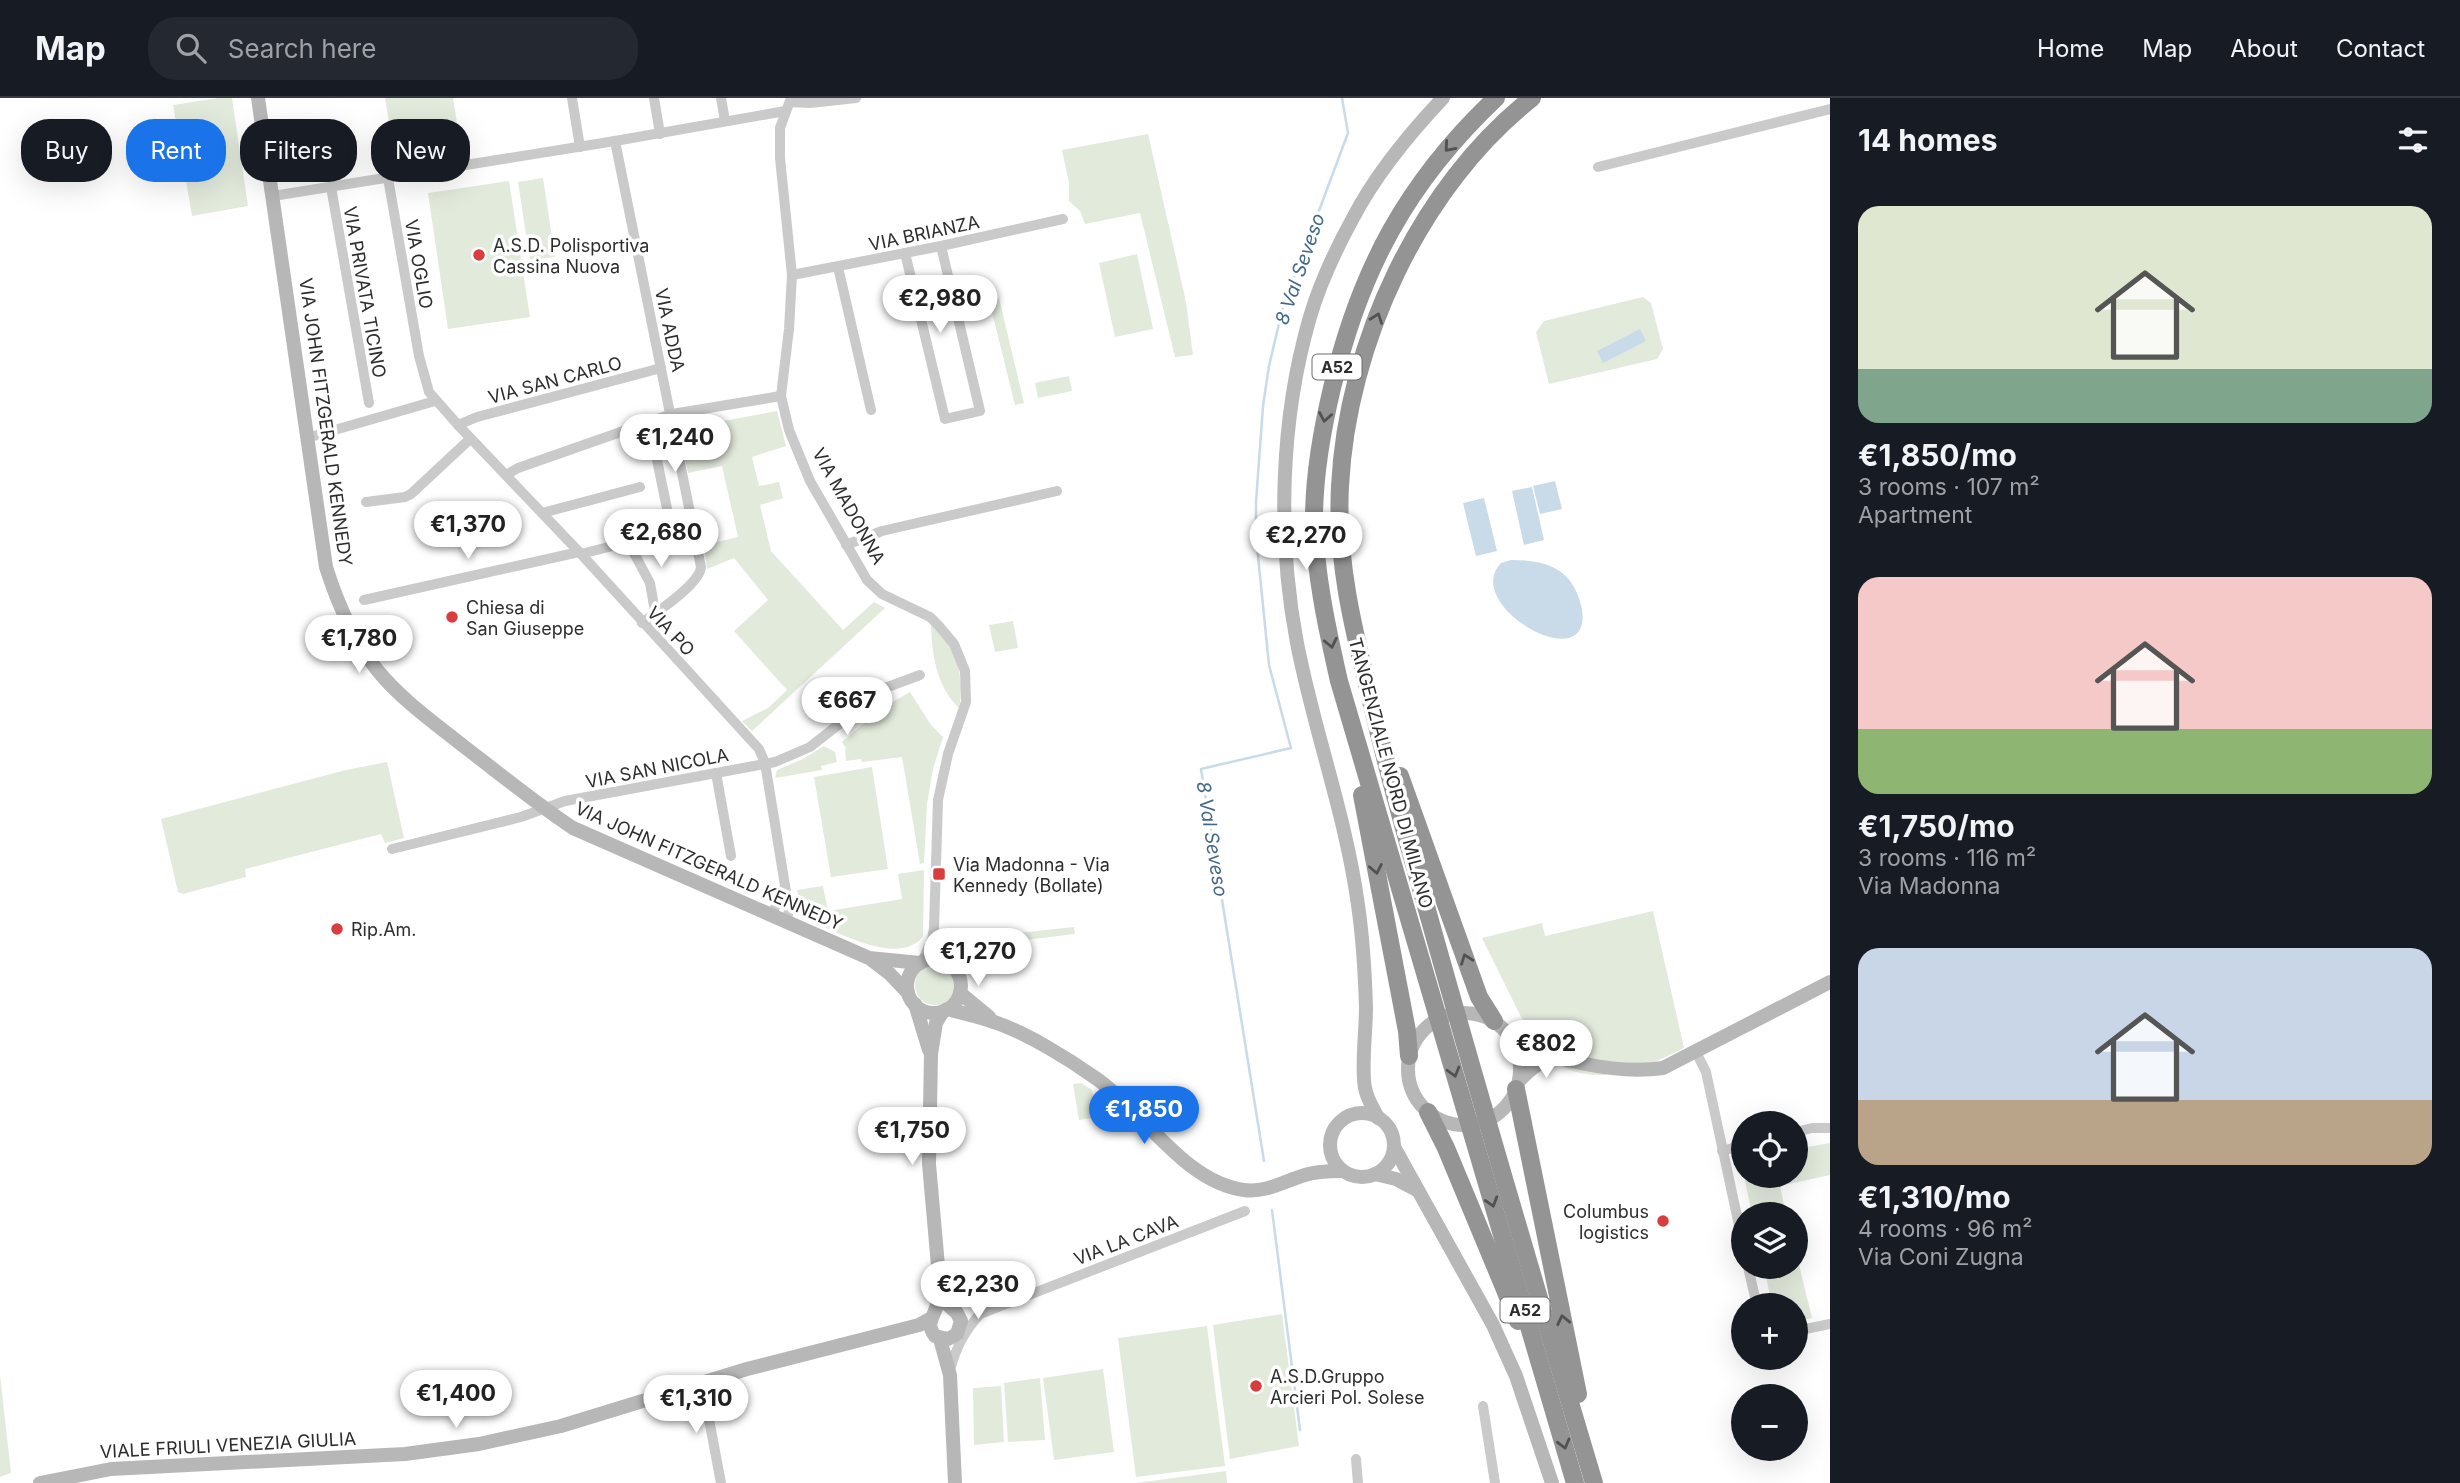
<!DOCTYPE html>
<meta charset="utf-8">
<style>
:root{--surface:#171b24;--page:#242831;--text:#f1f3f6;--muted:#9ea1a6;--line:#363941;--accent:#1a73e8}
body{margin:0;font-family:Inter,sans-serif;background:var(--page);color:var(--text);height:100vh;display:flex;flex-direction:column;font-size:26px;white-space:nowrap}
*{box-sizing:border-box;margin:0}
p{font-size:23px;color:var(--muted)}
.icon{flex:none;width:38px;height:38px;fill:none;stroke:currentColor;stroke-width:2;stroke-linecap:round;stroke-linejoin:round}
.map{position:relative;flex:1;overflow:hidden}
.panel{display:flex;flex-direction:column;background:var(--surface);width:630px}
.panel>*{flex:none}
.top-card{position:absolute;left:21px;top:21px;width:665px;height:63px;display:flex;gap:14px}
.buttons{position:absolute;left:1731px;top:1013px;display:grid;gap:14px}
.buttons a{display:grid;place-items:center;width:77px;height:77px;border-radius:50%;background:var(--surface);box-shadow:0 7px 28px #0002;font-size:35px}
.price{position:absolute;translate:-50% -60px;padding:0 16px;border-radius:24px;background:#fff;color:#222;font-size:23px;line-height:46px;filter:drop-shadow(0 2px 4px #0008)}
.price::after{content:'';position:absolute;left:50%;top:42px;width:21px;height:16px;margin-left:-10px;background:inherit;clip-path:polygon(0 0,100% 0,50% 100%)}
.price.current{background:var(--accent);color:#fff}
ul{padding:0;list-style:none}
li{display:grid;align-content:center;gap:14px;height:371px;padding:0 28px}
li span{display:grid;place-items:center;height:217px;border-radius:21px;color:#555}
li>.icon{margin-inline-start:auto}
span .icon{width:126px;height:126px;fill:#fffc;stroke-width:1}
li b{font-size:30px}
h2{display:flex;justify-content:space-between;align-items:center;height:84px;padding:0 28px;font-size:30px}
.tag{padding:0 24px;border-radius:28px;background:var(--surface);box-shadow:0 7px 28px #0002;font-size:24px;line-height:63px}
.tag.current{background:var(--accent);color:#fff}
header{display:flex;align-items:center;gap:42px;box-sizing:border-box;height:98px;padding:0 35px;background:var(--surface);border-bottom:2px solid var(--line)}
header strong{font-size:33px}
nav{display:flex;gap:38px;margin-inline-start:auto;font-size:24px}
.search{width:490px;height:63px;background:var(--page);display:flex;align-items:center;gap:18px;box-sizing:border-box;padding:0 24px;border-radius:28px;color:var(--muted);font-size:26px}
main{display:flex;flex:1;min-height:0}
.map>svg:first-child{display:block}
</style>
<header>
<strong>Map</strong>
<div class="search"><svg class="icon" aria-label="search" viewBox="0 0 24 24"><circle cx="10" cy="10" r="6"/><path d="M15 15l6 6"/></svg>Search here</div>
<nav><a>Home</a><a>Map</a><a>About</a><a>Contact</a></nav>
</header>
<main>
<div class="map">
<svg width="1830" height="1385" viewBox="0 0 1830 1385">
<rect width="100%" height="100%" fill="#fff"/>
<!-- green -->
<g fill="#e2eadc">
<path d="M218 0H232L248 108 192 118 173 7Z"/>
<path d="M385 0H453L463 62 397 72Z"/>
<path d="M1148 36 1186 204 1193 257 1175 259 1140 115 1085 126 1080 113 1069 103V85L1062 52Z"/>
<path d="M543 80 555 159 530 162 518 84Z"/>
<path d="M509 83 530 219 448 231 428 95Z"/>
<path d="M1137 156 1153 231 1115 239 1099 165Z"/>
<path d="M1643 199 1651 205 1663 251 1657 261 1549 286 1536 234 1544 223Z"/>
<path d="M999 200 1024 305 1015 307 989 202Z"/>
<path d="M1069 278 1072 293 1038 300 1035 285Z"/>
<path d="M777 313 786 348 752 359 759 388 779 384 783 400 760 407 771 453 843 532 874 504 885 510 752 633 742 623 768 610 787 592 734 533 768 502 734 460 707 471 704 447 738 439 722 368 688 375 679 331Z"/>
<path d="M1013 523 1018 550 995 554 989 527Z"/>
<path d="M931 527C956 547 965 579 959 610 936 588 932 557 931 527Z"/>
<path d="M910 594 931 627 943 639 933 671 927 706 924 765 920 766 902 659 862 664 861 661 846 663 845 652 846 650 842 644 882 610Z"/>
<path d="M824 648 835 654 837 664 821 668 822 672 775 680 777 672 803 661Z"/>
<path d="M387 664 404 740 385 745 381 736 245 771 246 779 183 796 178 794 161 721 346 672Z"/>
<path d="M872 669 888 771 831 779 814 679Z"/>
<path d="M924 772 923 838C900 870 835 833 807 821L802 816 797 792 823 788 828 813 902 801 898 776Z"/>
<path d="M1653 813 1684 950C1633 976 1577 997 1534 945L1482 840 1542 825 1545 838Z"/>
<path d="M1074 829 1075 836 948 851 944 843Z"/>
<circle cx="935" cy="887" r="20"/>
<path d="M1081 985 1092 992 1097 1019 1079 1022 1073 986Z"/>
<path d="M1830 1045V1077L1780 1088 1786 1116H1752L1744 1078H1796V1051Z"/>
<path d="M1796 1154 1812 1220 1796 1224V1208L1772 1207 1764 1169H1796Z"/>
<path d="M1282 1216 1299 1348 1230 1361 1213 1227Z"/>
<path d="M1207 1228 1225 1368 1136 1379 1118 1240Z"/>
<path d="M1103 1271 1114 1354 1054 1362 1043 1280Z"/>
<path d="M0 1277 11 1375 0 1379Z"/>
<path d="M1040 1280 1045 1342 1008 1344 1004 1285Z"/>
<path d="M1001 1288 1004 1344 974 1347 973 1290Z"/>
<path d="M1226 1373 1227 1385H1136Z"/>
</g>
<!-- water -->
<g fill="#c9dae8">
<path d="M1640 231 1646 243 1603 265 1597 253Z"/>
<path d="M1555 383 1562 411 1540 416 1533 388Z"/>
<path d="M1532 389 1544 442 1524 447 1512 393Z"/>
<path d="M1484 400 1497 453 1476 458 1463 405Z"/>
<path d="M1511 462C1546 462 1572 470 1581 507 1583 515 1584 525 1579 533 1559 562 1466 502 1501 465Z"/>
</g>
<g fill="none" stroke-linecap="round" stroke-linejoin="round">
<!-- stream -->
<g stroke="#c9dae8" stroke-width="2.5">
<path d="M1264 1063 1201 671 1291 650 1269 567 1256 438V404L1263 308 1269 268 1283 209 1348 35 1342 0"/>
<path d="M1272 1112 1300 1332"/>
</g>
<!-- street -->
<g stroke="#cacaca" stroke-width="10">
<path d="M572 0 580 49"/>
<path d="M654 0 660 36"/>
<path d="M721 0 725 23"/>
<path d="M791 0 780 30V60L792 177 789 231 781 298 789 332 810 383 867 482 882 496 930 519 939 528 954 546 965 573 966 604 948 656 938 702 934 830 932 842 922 864"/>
<path d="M790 4 810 5 856 0"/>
<path d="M615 43 701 469C700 486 657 514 642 525"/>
<path d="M1598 69 1830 11"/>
<path d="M388 80 419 258 429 294 458 327 581 456 759 651 765 665 789 812 786 825"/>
<path d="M331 89 369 305"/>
<path d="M273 98 615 43 785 13"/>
<path d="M905 155 945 321 980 313 941 148"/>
<path d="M838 169 871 312"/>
<path d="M792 177 941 148 1063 121"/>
<path d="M649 323 672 435"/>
<path d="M458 327 477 319 661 270"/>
<path d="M307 340 435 303"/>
<path d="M506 377 518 370 672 316 781 298"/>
<path d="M366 404 405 399 411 396 470 341"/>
<path d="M542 415 640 389"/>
<path d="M846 447 882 433 1057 393"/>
<path d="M581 456 628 444 650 485 654 508 657 514"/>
<path d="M364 502 579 454"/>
<path d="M716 675 731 758"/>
<path d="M392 751 521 719 565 703 775 664 810 649 885 590 920 577"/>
<path d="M771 818 785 788"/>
<path d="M935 834 938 849 946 863"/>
<path d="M1696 954 1706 974 1743 1146"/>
<path d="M1796 1034 1812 1030H1830"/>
<path d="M1722 1053 1743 1047"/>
<path d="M1748 1169 1757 1208"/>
<path d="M1796 1233 1830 1226"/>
<path d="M951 1269C957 1247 965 1233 980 1216L1245 1113"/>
<path d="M702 1284 721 1385"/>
<path d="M1483 1308 1495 1385"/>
<path d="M1356 1361 1358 1385"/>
</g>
<!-- secondary -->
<g stroke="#b7b7b7" stroke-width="14">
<path d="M258 0 326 469C338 507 353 542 378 573 402 602 433 624 462 647 499 675 534 704 573 730L869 860 920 865"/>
<circle cx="934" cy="888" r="27"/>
<path d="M873 863 890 876 908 895"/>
<path d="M960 895 989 919"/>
<path d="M915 906 929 952"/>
<path d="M947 911C963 915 979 919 994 924 1025 934 1069 961 1097 981 1144 1014 1184 1084 1244 1092 1267 1095 1284 1083 1305 1077 1317 1073 1330 1073 1342 1073"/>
<circle cx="1464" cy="971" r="56"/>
<path d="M1512 938C1549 964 1619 976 1663 970L1830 884"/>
<path d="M1519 983C1531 970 1541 962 1559 959"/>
<circle cx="1362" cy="1047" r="32"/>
<path d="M1378 1020C1373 1010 1367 1001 1365 990 1361 971 1366 932 1366 910 1365 876 1363 841 1358 807 1346 718 1314 633 1297 545 1277 440 1280 322 1310 219 1320 185 1336 151 1353 120 1376 76 1409 36 1443 0"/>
<path d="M1394 1049 1493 1227 1516 1278 1552 1385"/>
<path d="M1375 1076 1396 1081 1417 1092"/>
<path d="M939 1179C938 1188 940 1201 936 1210 932 1222 926 1226 935 1238L948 1241 957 1236 961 1223 957 1215 947 1206 939 1179 929 1066 931 956 936 925 943 913"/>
<path d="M940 1241 950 1277 955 1385"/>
<path d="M40 1385 111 1371 405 1356 479 1346 561 1328 747 1271 919 1227 930 1221"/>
</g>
<!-- highway -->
<g stroke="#949494" stroke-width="18">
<path d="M1496 0C1407 84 1360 172 1332 290 1322 332 1314 378 1314 421 1315 476 1327 530 1339 583L1575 1385"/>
<path d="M1532 0C1420 88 1347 246 1340 388 1336 464 1354 534 1372 607 1387 670 1404 732 1422 794 1477 991 1535 1188 1594 1385"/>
<path d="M1400 678 1479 899 1494 923"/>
<path d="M1362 697 1407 933 1409 958"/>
<path d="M1516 991 1578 1296"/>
<path d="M1428 1014 1446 1050 1518 1223"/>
</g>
</g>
<!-- one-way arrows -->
<defs><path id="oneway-chevron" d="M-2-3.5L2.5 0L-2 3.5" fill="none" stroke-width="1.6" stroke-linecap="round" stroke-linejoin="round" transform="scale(1.75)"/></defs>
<g stroke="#515151">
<use href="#oneway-chevron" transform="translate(1449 49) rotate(131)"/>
<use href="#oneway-chevron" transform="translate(1377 220) rotate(-70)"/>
<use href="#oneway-chevron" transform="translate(1325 319) rotate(100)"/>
<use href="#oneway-chevron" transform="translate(1331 545) rotate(78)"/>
<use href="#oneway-chevron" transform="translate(1376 771) rotate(79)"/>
<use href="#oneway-chevron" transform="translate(1466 861) rotate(-110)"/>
<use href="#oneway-chevron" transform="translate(1454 974) rotate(74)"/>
<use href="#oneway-chevron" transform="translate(1492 1104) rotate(73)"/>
<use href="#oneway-chevron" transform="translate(1563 1222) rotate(-102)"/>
<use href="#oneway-chevron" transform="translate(1564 1346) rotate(75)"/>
</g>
<!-- markers -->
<g fill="#d73e3d" stroke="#fff" stroke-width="2.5">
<circle cx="479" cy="157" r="7"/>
<circle cx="452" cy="519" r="7"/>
<rect x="932" y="769" width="14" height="14" rx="3.5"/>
<circle cx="337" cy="831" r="7"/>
<circle cx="1663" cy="1123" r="7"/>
<circle cx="1256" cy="1288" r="7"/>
</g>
<g text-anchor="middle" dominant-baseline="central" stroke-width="7" stroke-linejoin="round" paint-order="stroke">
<!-- shield labels -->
<g fill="#fff" stroke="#6c6c6c" stroke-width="2">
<rect x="1312.5" y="256.5" width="49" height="25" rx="5"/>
<rect x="1500.5" y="1199.5" width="49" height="25" rx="5"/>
</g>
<g font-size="16" font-weight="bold" fill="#2d2d2d">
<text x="1337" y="269">A52</text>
<text x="1525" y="1212">A52</text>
</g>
<!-- street labels -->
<g font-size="18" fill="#2d2d2d" stroke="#fff">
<text transform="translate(924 135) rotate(-12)">VIA BRIANZA</text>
<text transform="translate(419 166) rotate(80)">VIA OGLIO</text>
<text transform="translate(365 194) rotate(80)">VIA PRIVATA TICINO</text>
<text transform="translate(670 232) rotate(78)">VIA ADDA</text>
<text transform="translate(555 282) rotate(-15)">VIA SAN CARLO</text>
<text transform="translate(326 324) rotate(82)">VIA JOHN FITZGERALD KENNEDY</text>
<text transform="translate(849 408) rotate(61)">VIA MADONNA</text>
<text transform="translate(671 533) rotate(47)">VIA PO</text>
<text transform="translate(657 670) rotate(-11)">VIA SAN NICOLA</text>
<text transform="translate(1391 675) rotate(75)">TANGENZIALE NORD DI MILANO</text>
<text transform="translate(709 768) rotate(24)">VIA JOHN FITZGERALD KENNEDY</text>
<text transform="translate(1126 1142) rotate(-21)">VIA LA CAVA</text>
<text transform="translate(228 1347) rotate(-3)">VIALE FRIULI VENEZIA GIULIA</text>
</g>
<!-- poi labels -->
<g font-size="18" fill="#2d2d2d" stroke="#fff" text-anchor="start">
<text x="493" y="147">A.S.D. Polisportiva<tspan x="493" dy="21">Cassina Nuova</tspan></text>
<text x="466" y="509">Chiesa di<tspan x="466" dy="21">San Giuseppe</tspan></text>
<text x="953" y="766">Via Madonna - Via<tspan x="953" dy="21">Kennedy (Bollate)</tspan></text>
<text x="351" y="831">Rip.Am.</text>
<text x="1649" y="1113" text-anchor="end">Columbus<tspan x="1649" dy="21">logistics</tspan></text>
<text x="1270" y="1278">A.S.D.Gruppo<tspan x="1270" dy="21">Arcieri Pol. Solese</tspan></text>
</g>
<!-- water labels -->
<g font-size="19" font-style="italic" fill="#426889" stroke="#fff">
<text transform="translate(1300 171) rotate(-71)">8 Val Seveso</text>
<text transform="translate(1212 741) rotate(81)">8 Val Seveso</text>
</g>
</g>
</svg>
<div class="buttons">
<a><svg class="icon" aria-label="locate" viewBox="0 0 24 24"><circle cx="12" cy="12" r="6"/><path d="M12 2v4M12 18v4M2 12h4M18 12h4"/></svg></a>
<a><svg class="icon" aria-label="layers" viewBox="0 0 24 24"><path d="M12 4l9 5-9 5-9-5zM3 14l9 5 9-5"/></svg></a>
<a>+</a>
<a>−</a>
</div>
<b class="price" style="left:940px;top:237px">€2,980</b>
<b class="price" style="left:675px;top:376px">€1,240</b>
<b class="price" style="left:468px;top:463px">€1,370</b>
<b class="price" style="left:661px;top:471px">€2,680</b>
<b class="price" style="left:1306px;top:474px">€2,270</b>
<b class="price" style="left:359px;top:577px">€1,780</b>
<b class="price" style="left:847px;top:639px">€667</b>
<b class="price" style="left:978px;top:890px">€1,270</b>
<b class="price" style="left:1546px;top:982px">€802</b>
<b class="price current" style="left:1144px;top:1048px">€1,850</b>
<b class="price" style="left:912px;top:1069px">€1,750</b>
<b class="price" style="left:978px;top:1223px">€2,230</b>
<b class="price" style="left:456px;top:1332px">€1,400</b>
<b class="price" style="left:696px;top:1337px">€1,310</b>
<div class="top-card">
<a class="tag">Buy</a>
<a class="tag current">Rent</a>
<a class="tag">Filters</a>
<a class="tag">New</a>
</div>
</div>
<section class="panel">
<h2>14 homes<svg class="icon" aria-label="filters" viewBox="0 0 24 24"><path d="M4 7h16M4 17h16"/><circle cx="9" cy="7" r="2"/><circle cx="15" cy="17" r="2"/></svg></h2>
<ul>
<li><span style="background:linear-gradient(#dfe7d0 75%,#7fa58c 0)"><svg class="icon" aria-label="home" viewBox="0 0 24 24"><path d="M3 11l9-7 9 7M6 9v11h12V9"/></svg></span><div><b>€1,850/mo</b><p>3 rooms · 107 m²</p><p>Apartment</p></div></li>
<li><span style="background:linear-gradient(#f6c9c9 70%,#8fb573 0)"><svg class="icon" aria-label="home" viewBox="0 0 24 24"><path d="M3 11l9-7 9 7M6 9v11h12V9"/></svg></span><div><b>€1,750/mo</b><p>3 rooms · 116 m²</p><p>Via Madonna</p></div></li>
<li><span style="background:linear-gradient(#c9d6e8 70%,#b9a48a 0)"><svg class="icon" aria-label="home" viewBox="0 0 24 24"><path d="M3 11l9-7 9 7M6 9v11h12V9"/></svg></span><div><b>€1,310/mo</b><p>4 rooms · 96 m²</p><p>Via Coni Zugna</p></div></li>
</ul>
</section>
</main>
